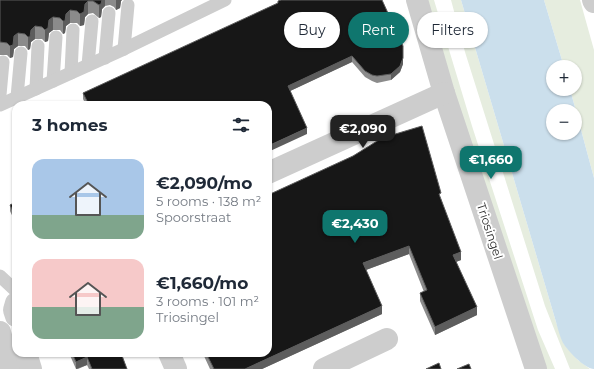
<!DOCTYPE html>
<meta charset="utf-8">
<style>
:root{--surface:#fff;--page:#f6f6f7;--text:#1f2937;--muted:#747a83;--accent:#0f766e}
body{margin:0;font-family:Montserrat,sans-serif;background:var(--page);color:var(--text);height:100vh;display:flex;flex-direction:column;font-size:15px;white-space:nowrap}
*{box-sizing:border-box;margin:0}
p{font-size:13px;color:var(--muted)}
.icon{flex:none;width:22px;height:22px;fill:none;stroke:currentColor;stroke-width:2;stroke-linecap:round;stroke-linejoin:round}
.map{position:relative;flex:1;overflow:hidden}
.details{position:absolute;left:12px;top:101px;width:260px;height:256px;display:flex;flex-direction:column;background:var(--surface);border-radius:12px;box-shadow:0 1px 3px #0004}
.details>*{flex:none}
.guide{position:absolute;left:284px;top:12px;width:250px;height:36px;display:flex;gap:8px}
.tools{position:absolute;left:546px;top:60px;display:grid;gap:8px}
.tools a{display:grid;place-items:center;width:36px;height:36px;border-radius:50%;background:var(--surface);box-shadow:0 1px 3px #0004;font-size:20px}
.price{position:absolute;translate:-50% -34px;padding:0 9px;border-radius:8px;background:var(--accent);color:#fff;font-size:13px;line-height:26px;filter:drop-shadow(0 1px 2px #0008)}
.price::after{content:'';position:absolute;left:50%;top:24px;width:12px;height:9px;margin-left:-6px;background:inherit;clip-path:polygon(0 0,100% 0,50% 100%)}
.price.active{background:#222;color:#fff}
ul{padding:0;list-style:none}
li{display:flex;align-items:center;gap:12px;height:100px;padding:0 20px}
li span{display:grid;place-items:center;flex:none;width:112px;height:80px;border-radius:12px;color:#555}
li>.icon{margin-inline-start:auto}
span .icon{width:48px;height:48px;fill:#fffc;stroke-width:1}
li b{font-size:17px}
h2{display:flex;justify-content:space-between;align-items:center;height:48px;padding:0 20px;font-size:17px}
.tag{padding:0 14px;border-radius:18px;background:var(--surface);box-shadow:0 1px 3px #0004;font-size:14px;line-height:36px}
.tag.active{background:var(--accent);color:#fff}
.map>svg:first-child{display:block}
</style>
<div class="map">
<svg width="594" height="369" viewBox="0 0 594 369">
<rect width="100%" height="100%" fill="#fff"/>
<!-- green -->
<g fill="#e6eddf">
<path d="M426 0H434L472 126 538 330 555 369H541Z"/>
<path d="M451 0H461L556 322 564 344 578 360 590 369H570L545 306 465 52Z"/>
<path d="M544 0H580L594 50V178L570 89H575V67H564Z"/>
</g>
<!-- water -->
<path fill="#cbdfec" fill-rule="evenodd" d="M461 0H544L564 67H553V89H570L594 178V369C585 369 568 351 563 343 560 337 558 329 556 322ZM553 111H575V133H553Z"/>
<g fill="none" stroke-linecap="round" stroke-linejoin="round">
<!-- lane -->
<g stroke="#cdcdcd" stroke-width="13">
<path d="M124 49 128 5"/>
<path d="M105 58 109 13"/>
<path d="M88 65 92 21"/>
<path d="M71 73 73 30"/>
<path d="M53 81 56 37"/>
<path d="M36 89 38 46"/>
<path d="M0 95 3 62"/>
<path d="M17 97 21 53"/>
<path d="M0 105 124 49 225 0"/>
<path d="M0 276 16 291"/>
</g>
<!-- street -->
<g stroke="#cdcdcd" stroke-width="22">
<path d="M417 0 444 93 536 369"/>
<path d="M593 0 594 2"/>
<path d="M268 173 444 93"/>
<path d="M16 303 14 310 16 316"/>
<path d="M0 332 10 369"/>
<path d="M26 353 31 369"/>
<path d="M169 353 176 369"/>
<path d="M324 369 387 339"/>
</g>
</g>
<!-- wall -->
<g fill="#8b8b8b">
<path d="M0 0H122L121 1 120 8 116 10 114 7 110 5 105 6 102 9 101 17 99 18 93 13 88 14 85 17 84 25 80 26 77 23H70L66 26 65 33 63 34 60 30H53L49 33 48 41 45 42 42 39H35L31 42 30 49 28 50 25 46H18L14 49 13 57 10 58 7 55H0Z"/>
<path d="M278 1 403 64 400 72 391 80 377 83 372 81 365 77 352 62 290 91 307 134 268 105H86L83 99V93L278 4Z"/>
<path d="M441 199 461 260 456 262 477 315 435 335 420 301V293L424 292 409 254 366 270 382 314 262 369H210L204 356V353H268Z"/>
<path d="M16 202V224L10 211V205Z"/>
<path d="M69 353H121L127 369H89L87 365 78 369H76Z"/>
</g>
<!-- shaded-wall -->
<g fill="#5d5d5d">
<path d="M102 0H105V6L102 9 101 17 99 18V5Z"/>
<path d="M116 0H122L121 1 120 8 116 10Z"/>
<path d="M88 1V14L85 17 84 25 80 26V14L85 4Z"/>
<path d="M70 10V23L66 26 65 33 63 34V21L66 14Z"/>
<path d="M53 17V30L49 33 48 41 45 42V30L49 20Z"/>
<path d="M35 26V39L31 42 30 49 28 50V37L31 30Z"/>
<path d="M18 33V46L14 49 13 57 10 58V46L14 36Z"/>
<path d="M352 56V62L288 92V86Z"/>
<path d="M403 58V64L400 72 391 80V74Z"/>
<path d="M307 128V134L268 152V146Z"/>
<path d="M409 246V254L363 271V263Z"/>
<path d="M461 252V260L453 263V255Z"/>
<path d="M382 306V314L262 369H245Z"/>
<path d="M477 307V315L435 335V327Z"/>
<path d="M87 357V365L76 369V362Z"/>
</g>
<!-- building -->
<g fill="#171717" stroke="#5d5d5d">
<path d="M0 0H102L101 4 99 5 93 1H88L85 4 84 12 80 14 77 11 70 10 66 14 65 21H63L60 18 53 17 49 20 48 28 45 30 42 27 35 26 31 30 30 37H28L25 34 18 33 14 36 13 45 10 46 7 43 0 42Z"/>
<path d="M281 0H382L403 46V58L400 66 391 74 377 76 372 75 365 71 352 56 288 86 307 128 268 146V105H89L83 93 278 3V1Z"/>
<path d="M422 126 441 193 439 194 461 252 453 255 477 307 435 327 420 293 427 290 409 246 363 263 382 306 245 369H214L206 353H268V195L353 156 382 138Z"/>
<path d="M16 202V218L10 205Z"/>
<path d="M72 353H121L127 369H92L87 357 76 362Z"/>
<path d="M439 363 441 369H426Z"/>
<path d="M469 364 471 369H457Z"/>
</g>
<g text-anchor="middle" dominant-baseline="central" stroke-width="4" stroke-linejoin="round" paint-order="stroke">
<!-- street labels -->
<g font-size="12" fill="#303030" stroke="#fff">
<text transform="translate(490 231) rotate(72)">Triosingel</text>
</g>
</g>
</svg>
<div class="tools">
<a>+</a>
<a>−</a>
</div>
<b class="price active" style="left:363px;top:149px">€2,090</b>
<b class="price" style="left:491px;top:180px">€1,660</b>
<b class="price" style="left:355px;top:244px">€2,430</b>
<div class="guide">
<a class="tag">Buy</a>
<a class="tag active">Rent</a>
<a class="tag">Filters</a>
</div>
<section class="details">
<h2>3 homes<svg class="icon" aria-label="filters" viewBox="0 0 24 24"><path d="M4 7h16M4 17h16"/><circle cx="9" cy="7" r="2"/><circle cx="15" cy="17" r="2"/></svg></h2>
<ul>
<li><span style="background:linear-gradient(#a9c7e8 70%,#7fa58c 0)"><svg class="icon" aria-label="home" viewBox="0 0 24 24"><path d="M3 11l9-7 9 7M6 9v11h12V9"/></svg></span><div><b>€2,090/mo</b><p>5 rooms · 138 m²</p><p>Spoorstraat</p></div></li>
<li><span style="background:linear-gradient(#f6c9c9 60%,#7fa58c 0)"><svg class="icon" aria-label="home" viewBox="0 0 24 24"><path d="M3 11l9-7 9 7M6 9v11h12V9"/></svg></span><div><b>€1,660/mo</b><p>3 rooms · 101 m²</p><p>Triosingel</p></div></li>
</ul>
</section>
</div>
